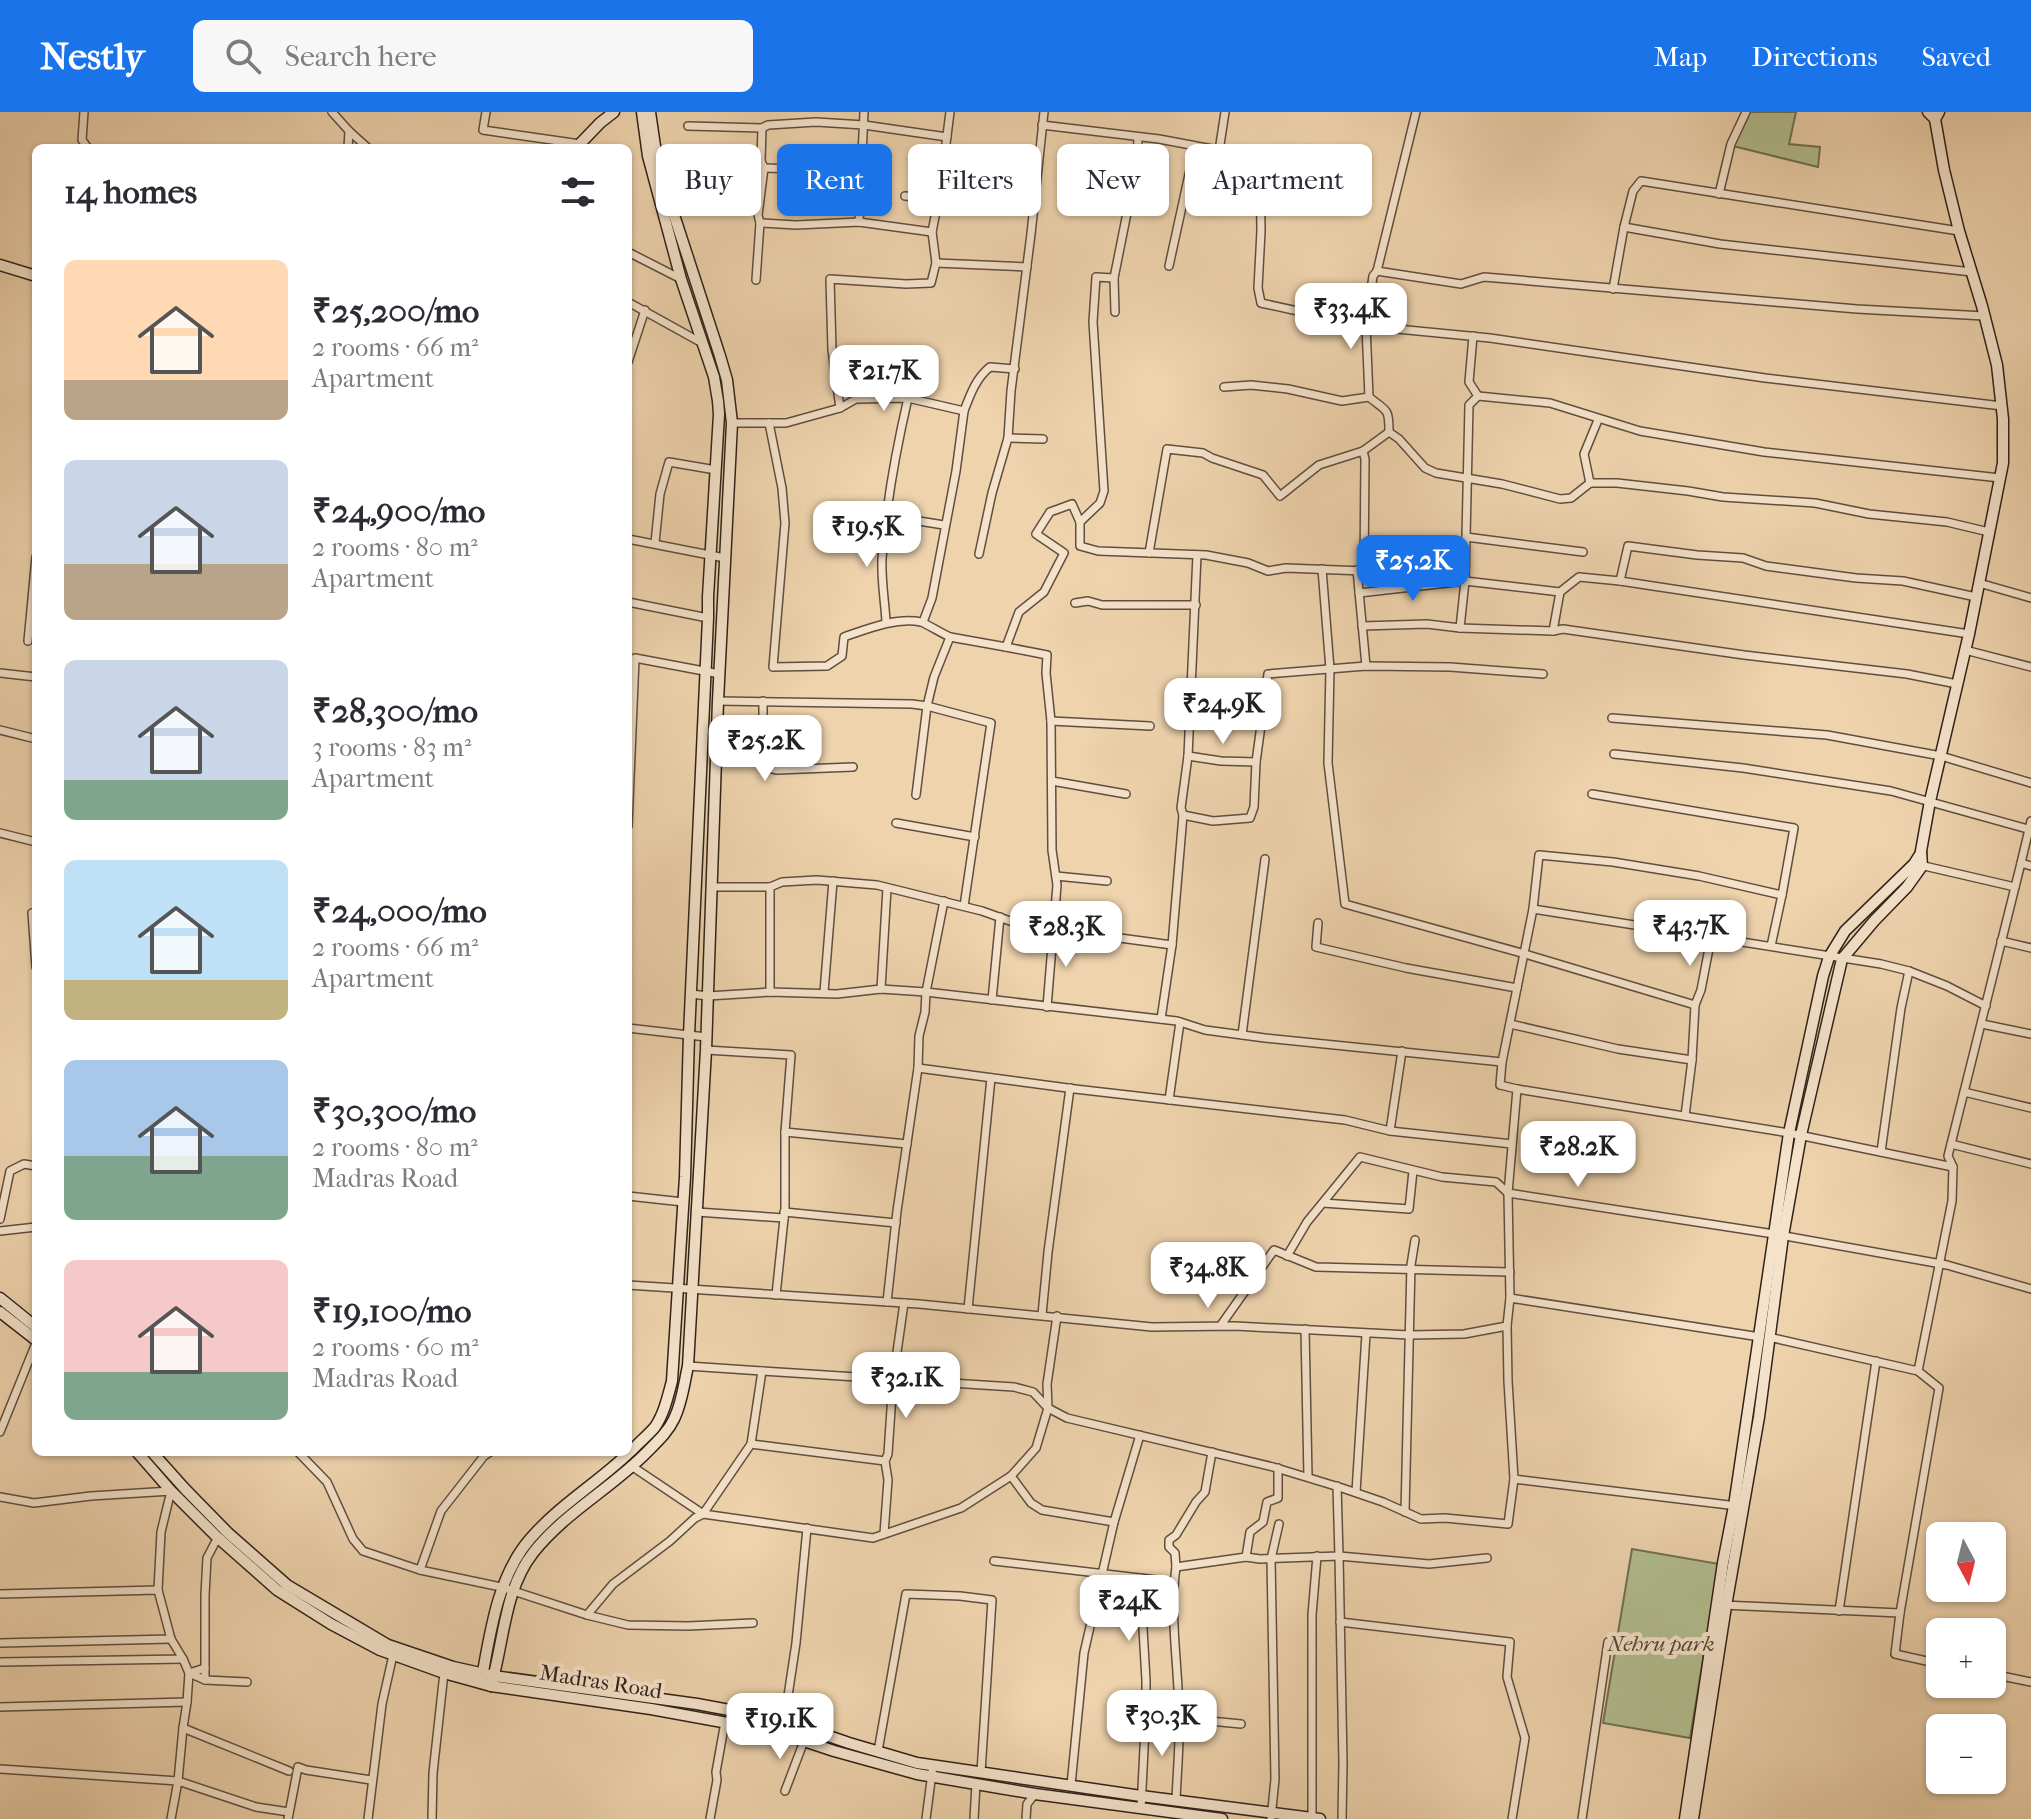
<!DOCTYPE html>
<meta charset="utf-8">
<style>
:root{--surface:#fff;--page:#f7f7f7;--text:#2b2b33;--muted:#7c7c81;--accent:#1a73e8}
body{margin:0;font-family:"IM FELL French Canon",serif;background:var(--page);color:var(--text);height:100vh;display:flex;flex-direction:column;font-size:30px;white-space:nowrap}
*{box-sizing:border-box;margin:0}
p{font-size:26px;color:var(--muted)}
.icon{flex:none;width:44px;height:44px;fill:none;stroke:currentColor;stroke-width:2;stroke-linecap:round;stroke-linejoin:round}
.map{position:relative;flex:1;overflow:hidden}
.details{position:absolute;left:32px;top:32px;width:600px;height:1312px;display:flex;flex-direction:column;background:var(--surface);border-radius:12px;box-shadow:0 2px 6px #0004}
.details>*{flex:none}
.hud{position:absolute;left:656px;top:32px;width:760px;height:72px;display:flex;gap:16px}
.needle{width:52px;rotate:173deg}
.controls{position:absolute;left:1926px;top:1410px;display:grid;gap:16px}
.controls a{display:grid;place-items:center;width:80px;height:80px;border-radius:12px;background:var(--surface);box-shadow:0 2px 6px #0004;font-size:40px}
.price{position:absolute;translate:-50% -68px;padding:0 18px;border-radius:16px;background:#fff;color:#222;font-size:26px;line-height:52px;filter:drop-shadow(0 2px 4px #0008)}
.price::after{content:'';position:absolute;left:50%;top:48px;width:24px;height:18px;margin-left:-12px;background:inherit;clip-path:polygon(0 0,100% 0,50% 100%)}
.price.on{background:var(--accent);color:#fff}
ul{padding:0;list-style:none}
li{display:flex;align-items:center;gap:24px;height:200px;padding:0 32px}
li span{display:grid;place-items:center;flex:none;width:224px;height:160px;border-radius:12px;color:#555}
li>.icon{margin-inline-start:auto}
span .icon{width:96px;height:96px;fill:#fffc;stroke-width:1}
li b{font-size:34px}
h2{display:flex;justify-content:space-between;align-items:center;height:96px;padding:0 32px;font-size:34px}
.pill{padding:0 28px;border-radius:12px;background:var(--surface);box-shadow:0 2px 6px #0004;font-size:28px;line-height:72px}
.pill.on{background:var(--accent);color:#fff}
header{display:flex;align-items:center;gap:48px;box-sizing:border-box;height:112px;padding:0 40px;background:var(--accent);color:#fff}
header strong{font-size:38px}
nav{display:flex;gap:44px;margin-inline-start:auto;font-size:28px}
.search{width:560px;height:72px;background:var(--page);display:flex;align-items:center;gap:20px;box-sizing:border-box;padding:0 28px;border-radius:12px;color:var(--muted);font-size:30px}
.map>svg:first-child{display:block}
</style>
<header>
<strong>Nestly</strong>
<div class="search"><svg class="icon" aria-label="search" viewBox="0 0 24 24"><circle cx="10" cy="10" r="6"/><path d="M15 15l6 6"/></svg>Search here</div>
<nav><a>Map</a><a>Directions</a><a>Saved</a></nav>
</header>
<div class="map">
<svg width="2031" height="1707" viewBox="0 0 2031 1707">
<rect width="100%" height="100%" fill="#eed3ad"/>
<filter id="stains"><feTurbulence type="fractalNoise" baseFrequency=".0025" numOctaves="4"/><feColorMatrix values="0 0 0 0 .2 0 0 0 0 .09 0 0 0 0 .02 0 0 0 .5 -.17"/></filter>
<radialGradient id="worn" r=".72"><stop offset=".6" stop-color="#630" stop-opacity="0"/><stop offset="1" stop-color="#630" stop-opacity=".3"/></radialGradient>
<!-- green -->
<g fill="#b2be8f" stroke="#717054" stroke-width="2">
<path d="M1748 0H1796L1789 32 1820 35 1818 55 1733 34Z"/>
<path d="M1632 1437 1719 1452 1690 1626 1603 1611Z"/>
</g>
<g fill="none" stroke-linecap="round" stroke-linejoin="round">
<defs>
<g id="minor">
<path d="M84 0 82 28 88 36"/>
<path d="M332 0 349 19 368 36"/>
<path d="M486 0 483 18 580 32"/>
<path d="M1416 0 1377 159 1461 172 1484 165 1857 197 1984 204"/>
<path d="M1042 13 1159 27 1260 46 1261 119 1258 176 1261 191 1366 214 1490 226 1765 266 2002 294"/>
<path d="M688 14 762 16 768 13 816 10 864 13 947 25"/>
<path d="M348 36 349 19"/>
<path d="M1219 39 1225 0"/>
<path d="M764 56 860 59"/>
<path d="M1719 82 1731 32 1746 0"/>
<path d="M905 84 937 87"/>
<path d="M859 110 864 0"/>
<path d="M760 111 796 113 859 110 932 120"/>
<path d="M1624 115 1720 132 1972 160"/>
<path d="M628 140 681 167"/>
<path d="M936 151 1027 155"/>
<path d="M1169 154 1195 35"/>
<path d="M1377 159 1373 164 1366 214 1369 285C1387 300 1389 295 1389 320"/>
<path d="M1114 166 1115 200"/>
<path d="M756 168 760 111 758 103 764 56 761 49 762 16"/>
<path d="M1613 177 1624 115 1633 79 1641 69 1959 119"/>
<path d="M628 190 702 231"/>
<path d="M628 250 645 198"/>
<path d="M1224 275 1251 273 1288 277 1342 289 1369 285"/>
<path d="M1478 284 1550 291 1640 319 1764 340 2000 366"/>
<path d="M876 286 879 246"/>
<path d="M840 296 832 238 830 167 906 172 931 171 936 151 932 120 940 79 950 0"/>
<path d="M732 311H786L840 296 856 287 908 286 964 299C970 283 976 266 990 255L1015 257"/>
<path d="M769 311 782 376 785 411 773 555 827 554 842 544 844 525C867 517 896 505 921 510 925 511 943 522 950 525"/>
<path d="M1389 320 1399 327 1425 356 1436 361 1502 372 1560 387 1571 386 1590 371 1584 342 1598 308"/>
<path d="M1008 326 1043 327"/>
<path d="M1590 371H1617L1688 379 1723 385 1815 391 1869 402 1947 410 1989 420"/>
<path d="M887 404 944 413"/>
<path d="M1080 410 1100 391 1104 379 1093 210 1096 165 1114 166 1137 51 1138 25"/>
<path d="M1466 425 1469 293 1478 284 1469 270 1473 224"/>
<path d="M628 427 725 446"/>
<path d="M655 431 660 382 669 350 716 358"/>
<path d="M1149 441 1167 337 1203 341 1212 346 1263 363 1280 384 1319 353 1363 339 1389 320"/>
<path d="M979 442 992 381 1008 326 1011 279 1031 122 1044 0"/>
<path d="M1322 457 1330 557 1328 651 1345 792 1525 842 1695 893 1692 948 1618 937 1510 912"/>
<path d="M1357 458 1366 554"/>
<path d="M1620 469 1969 522"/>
<path d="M1979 471 2031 486"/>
<path d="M1359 481 1465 469 1466 425 1583 440"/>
<path d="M628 490 708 506"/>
<path d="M1075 491 1088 489 1102 493H1196"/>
<path d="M886 510C885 490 881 468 882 447 886 393 896 338 908 286"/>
<path d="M923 510 932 486 956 359 964 299"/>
<path d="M1362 514 1427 512 1460 516 1553 519"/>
<path d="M1460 516 1465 469 1560 480"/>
<path d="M28 529 36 445"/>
<path d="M1965 538 2031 555"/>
<path d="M0 561 36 565"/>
<path d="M1957 572 1907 562 1744 543 1563 517 1553 519 1560 480 1579 465 1620 469 1628 434 1697 443 1743 446 1766 454 1856 466 1903 469 1976 485"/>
<path d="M718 589 912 592 927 594 991 611 964 794"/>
<path d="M763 589V645L766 655 776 658 853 655"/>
<path d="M1612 606 1827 623 1941 644 2031 671"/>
<path d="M1051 609 1150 614"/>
<path d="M0 618 36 627"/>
<path d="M1614 642 1743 656 1891 679 2031 718"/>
<path d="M1188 644 1221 649 1256 650"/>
<path d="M1052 669 1126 682"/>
<path d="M1592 682 1794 716 1782 783"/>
<path d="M916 683 927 594 934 565 950 525 1006 535"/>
<path d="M1183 703 1213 709 1250 706 1254 695 1256 650 1268 562 1366 554 1450 555 1543 562"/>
<path d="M896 711 975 725"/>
<path d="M628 714 635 546 720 562"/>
<path d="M0 721 36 730"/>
<path d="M2021 751 2031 709"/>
<path d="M1920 753 2015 775"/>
<path d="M1056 764 1107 769"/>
<path d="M712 775H770L782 770 817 768 877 773 982 799 1010 809 1038 815 1172 833 1161 907"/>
<path d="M770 775V880"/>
<path d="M1533 797 1539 743 1613 750 1699 764 1782 783 1771 834"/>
<path d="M36 800 32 801 36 855"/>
<path d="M1318 811 1316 835 1406 856 1517 876"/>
<path d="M2001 829 2031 836"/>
<path d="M1172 833 1183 703 1181 696 1188 644 1197 443"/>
<path d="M881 877 887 776"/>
<path d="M824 880 833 769"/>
<path d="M691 882 708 884 770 880 837 882 881 877 926 880 1177 909 1205 918 1265 926 1502 950 1500 973 1517 977"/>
<path d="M992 888 1000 805"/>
<path d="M1695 893 1701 878 1711 826"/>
<path d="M1047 895 1057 773 1052 738 1051 609 1046 561 1047 543 1006 535 1019 500 1044 480 1064 441 1036 422 1050 400 1072 392 1080 410V434L1098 439 1206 443 1248 451 1268 459 1286 456 1364 459 1365 347 1363 339"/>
<path d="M1982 912 2031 922"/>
<path d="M628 916 706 925"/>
<path d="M1242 923 1265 747"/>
<path d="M706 938 791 943 785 1020V1097L776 1183"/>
<path d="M1502 950 1533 797 1881 852 1909 859 1947 874 1986 894"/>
<path d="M918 956 1075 977 1345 1008 1390 1019 1512 1032"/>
<path d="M1964 980 2031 996"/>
<path d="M1169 988 1180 910"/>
<path d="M1685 1004 1692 948"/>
<path d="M1390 1019 1402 939"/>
<path d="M785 1020 907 1032"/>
<path d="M1951 1032 2031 1052"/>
<path d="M1881 1040 1901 896 1909 859"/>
<path d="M1508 1081 1517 977 1789 1021 1953 1055 1948 1044 2021 751 2031 754"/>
<path d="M628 1084 683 1090"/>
<path d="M1323 1091 1409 1097 1413 1059"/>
<path d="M697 1100 784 1106"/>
<path d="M784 1100 896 1111"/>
<path d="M0 1107 10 1059 24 1052 36 1054"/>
<path d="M0 1119 36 1115"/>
<path d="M1287 1144 1307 1110 1360 1045 1442 1065 1496 1070 1508 1081"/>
<path d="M628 1173 919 1192 1152 1215 1235 1214 1409 1223 1464 1222 1507 1214 1510 1186 1760 1225"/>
<path d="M1510 1186 1508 1081 1774 1122 1947 1153 2031 1177"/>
<path d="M887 1190 897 1099 918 956 919 924 925 900 926 880 944 789"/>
<path d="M968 1197 991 966"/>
<path d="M1042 1203 1048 1140 1070 976"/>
<path d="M1057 1204 1047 1272 1048 1296 1067 1306 1273 1355 1342 1376 1383 1390 1421 1407 1445 1406 1508 1412 1514 1367"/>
<path d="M1221 1213 1274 1138 1316 1155 1510 1160"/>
<path d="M1507 1214 1508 1269 1514 1367 1737 1394"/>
<path d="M1305 1217 1308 1365"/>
<path d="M1769 1225 1918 1259"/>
<path d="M0 1320 36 1231"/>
<path d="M751 1332 885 1349"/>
<path d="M298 1340 327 1370 353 1427 363 1439 420 1458"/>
<path d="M490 1340 484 1344 441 1399 420 1458 501 1475 587 1503 613 1472 670 1429 695 1406 703 1402 873 1426 961 1396 1011 1364 1036 1336 1048 1296 1033 1280 1014 1275 762 1259"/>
<path d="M1212 1340 1205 1380 1196 1390 1176 1423 1169 1428V1435L1175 1441 1176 1455 1246 1445 1250 1420 1263 1410 1267 1390 1278 1386V1356"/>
<path d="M633 1355 703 1402 751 1332 762 1259 688 1254"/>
<path d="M1011 1364 1031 1391 1042 1398 1114 1410 1140 1323"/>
<path d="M1356 1380 1366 1222"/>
<path d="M0 1385 34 1391 91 1384 171 1379 161 1420 158 1478"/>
<path d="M1405 1400 1411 1153 1415 1128"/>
<path d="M884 1422 888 1368 885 1349 888 1342 893 1268 904 1191"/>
<path d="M1246 1445 1260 1447 1339 1444 1337 1374"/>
<path d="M994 1449 1174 1470"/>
<path d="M1140 1466 1146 1568V1596"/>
<path d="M0 1482 158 1478 171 1527 0 1531"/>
<path d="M1722 1493 1900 1501"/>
<path d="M1839 1499 1876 1249"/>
<path d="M587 1503 628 1513 688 1514 753 1511"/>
<path d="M1340 1510 1510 1530 1507 1565 1525 1626 1512 1707"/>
<path d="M183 1547 189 1561 187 1590 183 1616 289 1659"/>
<path d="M0 1550 183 1547 171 1527"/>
<path d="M1940 1552 1895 1542 1900 1501 1939 1276 1918 1259 1952 1089 1953 1055"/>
<path d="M205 1556 189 1561 205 1568 247 1570"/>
<path d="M1992 1562 2031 1570"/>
<path d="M205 1568V1483L207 1446 218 1425"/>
<path d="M0 1595 187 1590"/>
<path d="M1124 1596H1146L1141 1697"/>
<path d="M1179 1606 1241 1612"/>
<path d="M784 1610 796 1531 807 1416"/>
<path d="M878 1639 906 1482 960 1484 992 1488 981 1660"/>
<path d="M0 1657 178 1669 256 1695 289 1700"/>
<path d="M1071 1673 1084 1541 1114 1410"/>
<path d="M785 1679 804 1629"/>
<path d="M1176 1688C1177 1661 1180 1633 1179 1606 1179 1556 1169 1505 1176 1455"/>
<path d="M1312 1706V1503L1317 1444"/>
<path d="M171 1707 178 1669 183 1616"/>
<path d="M288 1707 298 1655 306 1658 371 1668"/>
<path d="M368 1707 382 1592 393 1543"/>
<path d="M432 1707 433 1661 444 1561"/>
<path d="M710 1707 717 1668 716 1660 725 1610"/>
<path d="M926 1707 933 1653"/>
<path d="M974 1707 976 1672"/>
<path d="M1026 1707 1027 1692 1035 1682"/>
<path d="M1271 1707 1275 1667 1271 1447 1279 1412"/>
<path d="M1342 1707 1343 1651 1339 1444 1429 1452 1487 1446"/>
<path d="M1582 1707 1608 1530"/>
</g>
<g id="secondary">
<path d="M1928 0 1935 7 1939 0"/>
<path d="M576 36 600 11 614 0"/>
<path d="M0 153 36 164"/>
<path d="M0 1186 36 1215"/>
<path d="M0 1200 36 1228"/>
<path d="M137 1340 171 1379 217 1425 277 1478 331 1512 380 1538 444 1561 491 1574 651 1597 777 1620 834 1639 917 1662 1035 1682 1222 1707"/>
<path d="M152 1340 185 1377 228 1421 287 1473 388 1533 453 1555 494 1564 697 1592 756 1603 802 1615 849 1631 917 1651 1141 1684 1320 1707"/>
<path d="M481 1571C490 1522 497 1465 530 1427 561 1391 604 1367 637 1333 643 1327 650 1321 655 1315 664 1302 668 1284 672 1269L685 1065 689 923 708 506V485L719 302 718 289 714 265 681 167 648 44 642 0"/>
<path d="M491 1574C504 1530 504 1478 533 1441 564 1401 612 1376 647 1340 657 1330 668 1320 674 1307 682 1291 684 1272 688 1254L706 938 718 589 732 311 727 268 720 244 661 63 657 48 650 0"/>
<path d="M1685 1707 1723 1451 1734 1394 1789 1021 1823 864 1829 845 1845 819 1914 752 1921 741"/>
<path d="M1693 1707 1726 1494 1759 1305 1783 1124 1801 1023 1842 847 1874 809 1907 775 1922 754 1921 739 1930 689 1969 522 2003 351V307L1997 253 1982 194 1959 119 1944 58 1935 7"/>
</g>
</defs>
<!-- minor casing -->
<use href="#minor" stroke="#604e3f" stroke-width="10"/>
<!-- secondary casing -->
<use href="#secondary" stroke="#30211a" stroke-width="13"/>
<!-- minor -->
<use href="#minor" stroke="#f4e2ca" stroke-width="7"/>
<!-- secondary -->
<use href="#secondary" stroke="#f4e2ca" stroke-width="10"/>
</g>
<g text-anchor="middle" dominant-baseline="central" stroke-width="8" stroke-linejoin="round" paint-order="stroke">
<!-- park labels -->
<g font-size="22" font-style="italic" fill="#504837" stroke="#f4e2ca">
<text x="1661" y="1532">Nehru park</text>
</g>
<!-- street labels -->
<g font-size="22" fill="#30211a" stroke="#f4e2ca">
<text transform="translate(601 1570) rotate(9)">Madras Road</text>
</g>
</g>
<rect width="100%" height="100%" filter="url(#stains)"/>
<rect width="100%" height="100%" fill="url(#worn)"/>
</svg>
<div class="controls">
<a><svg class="needle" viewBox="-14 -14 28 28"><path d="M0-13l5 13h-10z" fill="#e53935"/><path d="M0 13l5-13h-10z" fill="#7c7c81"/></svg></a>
<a>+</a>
<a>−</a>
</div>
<b class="price" style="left:1351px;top:239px">₹33.4K</b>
<b class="price" style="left:884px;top:301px">₹21.7K</b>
<b class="price" style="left:867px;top:457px">₹19.5K</b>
<b class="price on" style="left:1413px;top:491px">₹25.2K</b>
<b class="price" style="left:1223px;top:634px">₹24.9K</b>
<b class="price" style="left:765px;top:671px">₹25.2K</b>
<b class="price" style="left:1690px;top:856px">₹43.7K</b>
<b class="price" style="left:1066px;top:857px">₹28.3K</b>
<b class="price" style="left:1578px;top:1077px">₹28.2K</b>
<b class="price" style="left:1208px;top:1198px">₹34.8K</b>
<b class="price" style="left:906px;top:1308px">₹32.1K</b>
<b class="price" style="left:1129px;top:1531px">₹24K</b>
<b class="price" style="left:1162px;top:1646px">₹30.3K</b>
<b class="price" style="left:780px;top:1649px">₹19.1K</b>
<div class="hud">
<a class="pill">Buy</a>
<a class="pill on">Rent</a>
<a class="pill">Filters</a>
<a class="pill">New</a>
<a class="pill">Apartment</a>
</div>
<section class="details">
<h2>14 homes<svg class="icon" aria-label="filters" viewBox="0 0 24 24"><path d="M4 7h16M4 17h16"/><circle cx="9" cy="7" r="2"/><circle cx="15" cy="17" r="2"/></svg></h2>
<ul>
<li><span style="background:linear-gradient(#ffd9b3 75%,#b9a48a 0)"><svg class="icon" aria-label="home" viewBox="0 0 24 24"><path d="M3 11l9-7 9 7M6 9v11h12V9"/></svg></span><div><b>₹25,200/mo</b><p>2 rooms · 66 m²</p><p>Apartment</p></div></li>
<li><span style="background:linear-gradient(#c9d6e8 65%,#b9a48a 0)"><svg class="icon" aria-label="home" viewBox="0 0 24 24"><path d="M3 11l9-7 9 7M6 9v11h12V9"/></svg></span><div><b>₹24,900/mo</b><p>2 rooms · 80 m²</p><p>Apartment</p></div></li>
<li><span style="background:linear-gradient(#c9d6e8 75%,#7fa58c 0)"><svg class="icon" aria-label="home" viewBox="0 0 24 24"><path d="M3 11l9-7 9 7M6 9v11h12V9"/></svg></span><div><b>₹28,300/mo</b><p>3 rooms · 83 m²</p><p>Apartment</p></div></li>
<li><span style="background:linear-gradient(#bfe0f5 75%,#c2b280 0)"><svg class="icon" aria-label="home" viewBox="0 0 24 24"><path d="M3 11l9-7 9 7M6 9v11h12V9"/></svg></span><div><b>₹24,000/mo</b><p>2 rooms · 66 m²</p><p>Apartment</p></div></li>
<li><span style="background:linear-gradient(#a9c7e8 60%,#7fa58c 0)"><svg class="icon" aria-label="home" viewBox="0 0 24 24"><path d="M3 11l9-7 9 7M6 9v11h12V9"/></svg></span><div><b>₹30,300/mo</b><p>2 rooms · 80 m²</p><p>Madras Road</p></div></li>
<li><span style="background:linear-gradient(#f6c9c9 70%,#7fa58c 0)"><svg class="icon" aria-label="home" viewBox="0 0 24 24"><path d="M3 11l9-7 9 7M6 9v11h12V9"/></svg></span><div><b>₹19,100/mo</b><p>2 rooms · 60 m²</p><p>Madras Road</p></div></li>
</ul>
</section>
</div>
